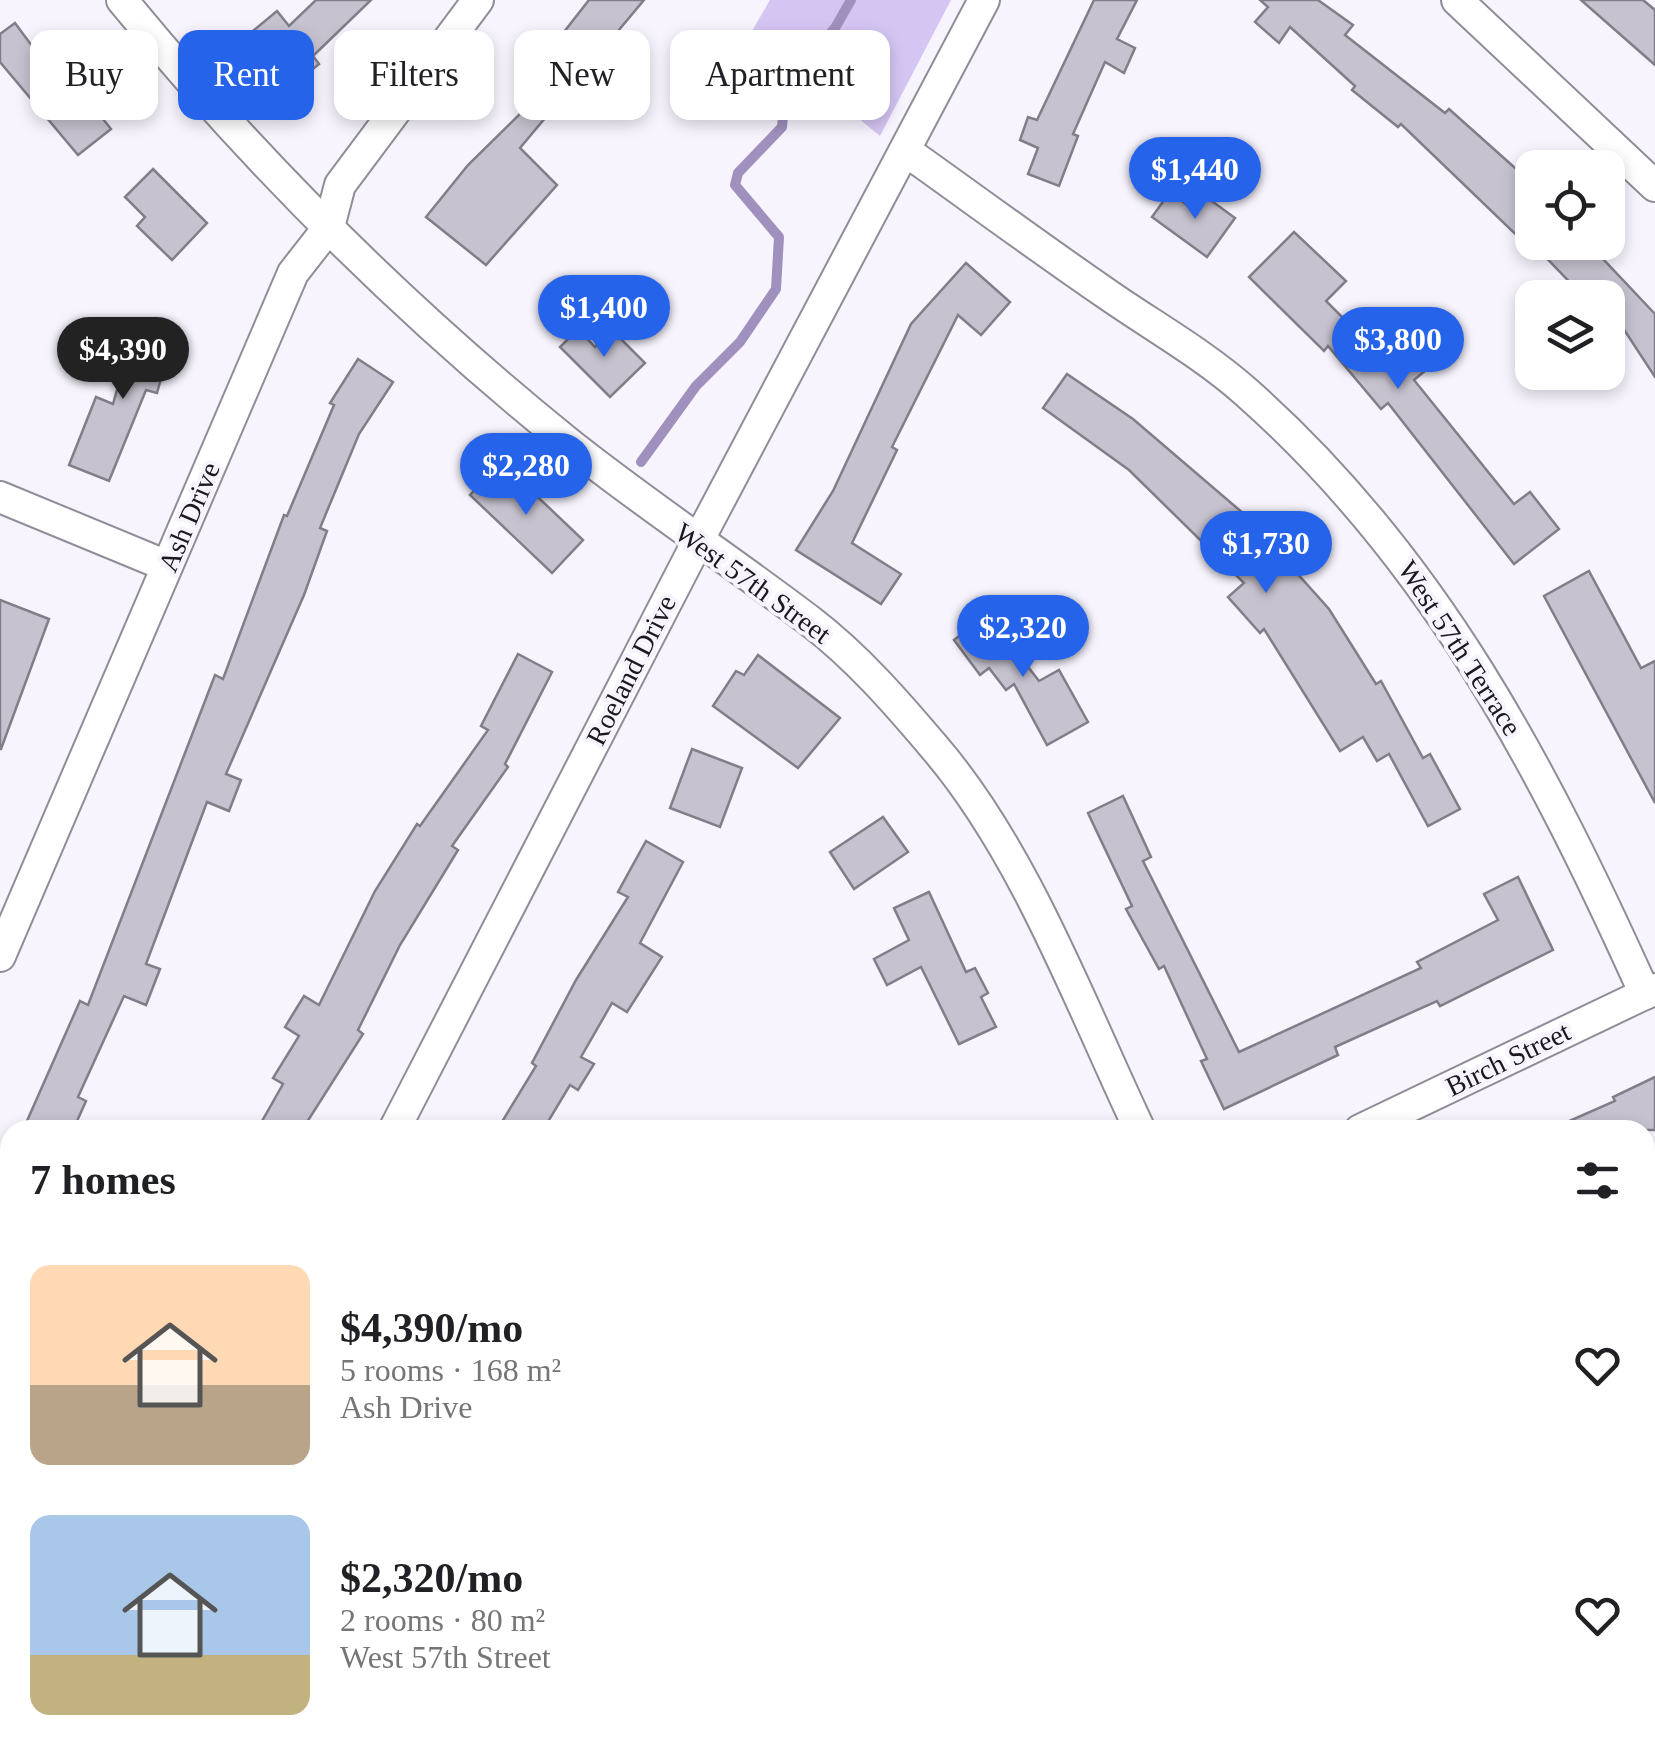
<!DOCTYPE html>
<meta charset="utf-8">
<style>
:root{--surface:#fff;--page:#f2f2f2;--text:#202124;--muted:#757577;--accent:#2563eb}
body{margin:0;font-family:"Times New Roman",serif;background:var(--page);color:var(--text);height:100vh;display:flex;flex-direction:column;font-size:38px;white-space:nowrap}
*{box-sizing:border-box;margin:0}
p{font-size:32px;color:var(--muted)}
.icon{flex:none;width:55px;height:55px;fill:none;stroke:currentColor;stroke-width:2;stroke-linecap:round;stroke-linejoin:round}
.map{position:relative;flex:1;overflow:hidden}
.panel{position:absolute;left:0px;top:1120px;width:1655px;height:642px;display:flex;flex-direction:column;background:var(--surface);border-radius:30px 30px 0 0;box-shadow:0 5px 15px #0003}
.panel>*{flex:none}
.hud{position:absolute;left:30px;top:30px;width:1000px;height:90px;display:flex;gap:20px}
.controls{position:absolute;left:1515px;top:150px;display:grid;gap:20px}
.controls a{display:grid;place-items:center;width:110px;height:110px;border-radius:20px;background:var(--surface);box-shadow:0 5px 15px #0003;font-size:50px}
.price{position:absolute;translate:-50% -85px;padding:0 22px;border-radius:35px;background:var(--accent);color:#fff;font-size:32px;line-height:65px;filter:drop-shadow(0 2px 5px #0008)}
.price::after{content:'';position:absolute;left:50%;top:60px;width:30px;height:22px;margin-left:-15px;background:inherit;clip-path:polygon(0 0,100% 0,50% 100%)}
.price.on{background:#222;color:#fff}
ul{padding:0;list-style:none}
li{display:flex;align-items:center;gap:30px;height:250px;padding:0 30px}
li span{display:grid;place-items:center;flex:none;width:280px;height:200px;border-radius:20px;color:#555}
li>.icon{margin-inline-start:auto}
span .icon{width:120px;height:120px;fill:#fffc;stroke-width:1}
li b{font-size:42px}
h2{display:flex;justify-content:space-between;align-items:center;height:120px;padding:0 30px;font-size:42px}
.chip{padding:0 35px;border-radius:20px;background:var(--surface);box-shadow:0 5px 15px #0003;font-size:35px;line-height:90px}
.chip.on{background:var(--accent);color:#fff}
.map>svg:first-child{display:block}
</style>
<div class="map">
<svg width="1655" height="1761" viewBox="0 0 1655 1761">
<rect width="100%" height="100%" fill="#f7f4fe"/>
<!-- green -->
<path fill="#d4c5f2" d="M770 0H951L880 136 752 31Z"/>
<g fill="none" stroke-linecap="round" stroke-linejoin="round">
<!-- stream -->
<path stroke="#9f90bd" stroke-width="10" d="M641 462 696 386 740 342 776 289 779 237 735 185 738 173 782 127 786 83 835 28 851 0"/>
</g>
<!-- building -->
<g fill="#c6c2cf" stroke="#817d89" stroke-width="2.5">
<path d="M316 0H371L313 56 319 64 291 87 248 35 277 11 289 26Z"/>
<path d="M589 0H644L520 148 557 185 486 265 426 217 468 165 530 104 516 93Z"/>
<path d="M1094 0H1137L1117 39 1135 48 1124 73 1105 62 1073 134 1078 136 1059 186 1028 174 1038 148 1020 140 1028 117 1037 120Z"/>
<path d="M1260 0H1318L1353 25 1345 35 1445 113 1449 109 1524 176 1532 185V242H1587L1655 314V377L1621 325 1608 338V298H1585L1532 243V250L1401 124 1398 127 1352 90 1355 86 1290 27 1279 43 1255 22 1268 7Z"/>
<path d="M1581 0H1643L1655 10V65Z"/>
<path d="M15 23 66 92 75 84 111 129 78 155 0 62V34Z"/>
<path d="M153 169 207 223 172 260 137 226 145 217 125 197Z"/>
<path d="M1170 192 1195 211 1205 196 1235 218 1207 257 1152 217Z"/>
<path d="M1294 232 1346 281 1326 301 1370 345 1391 328 1426 370 1414 380 1514 504 1530 492 1559 529 1514 564 1388 403 1381 409 1328 346 1324 351 1249 277Z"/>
<path d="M966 263 1010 302 981 335 958 315 892 447 897 450 852 543 901 574 881 604 796 550 833 491 911 324Z"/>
<path d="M136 321 174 331 157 393 146 390 109 481 69 465 96 397 113 404Z"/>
<path d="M578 329 595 347 612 330 645 363 610 397 560 347Z"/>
<path d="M358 359 393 382 359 434 320 528 327 531 304 595 226 774 241 780 229 811 207 802 146 964 160 969 146 1005 124 996 78 1097 86 1101 73 1130H23L80 1001 88 1005 215 675 223 679 284 515 287 516 334 405 330 403Z"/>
<path d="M1067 374 1133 419 1244 514 1329 609 1376 684 1381 681 1423 758 1430 754 1460 809 1428 826 1389 754 1377 761 1363 737 1340 751 1264 629 1260 633 1228 597 1244 583 1129 470 1043 408Z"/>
<path d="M501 462 583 540 552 573 470 495Z"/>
<path d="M1589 571 1641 668 1655 661V803L1544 596Z"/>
<path d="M0 600 49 619 1 749H0Z"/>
<path d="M987 614 1039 681 1059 670 1088 722 1047 745 1014 684 1006 690 989 668 980 675 954 640Z"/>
<path d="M518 654 552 672 505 764 508 767 452 846 458 850 400 945 358 1030 363 1034 302 1130H257L283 1084 273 1078 299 1036 285 1027 304 996 319 1005 375 891 417 824 420 826 488 730 481 726Z"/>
<path d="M758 655 840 718 798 768 713 706 736 671 744 675Z"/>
<path d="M692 749 742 768 720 827 670 808Z"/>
<path d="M1123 796 1151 857 1143 861 1239 1052 1421 968 1417 962 1498 920 1484 894 1518 877 1553 950 1440 1006 1437 1001 1335 1047 1338 1055 1224 1109 1201 1061 1207 1059 1164 966 1159 969 1126 909 1132 906 1088 813Z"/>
<path d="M883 817 908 852 854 889 830 852Z"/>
<path d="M646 841 683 862 640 943 662 957 627 1012 612 1003 581 1057 594 1064 578 1090 570 1085 543 1130H497L536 1066 532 1063 576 980 628 897 618 892Z"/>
<path d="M929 892 966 972 975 968 988 993 981 997 996 1027 959 1044 921 967 887 985 874 959 909 940 894 908Z"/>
<path d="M1655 1077V1130H1549L1615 1101 1613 1097Z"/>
</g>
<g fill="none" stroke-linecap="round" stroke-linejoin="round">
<defs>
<g id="street">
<path d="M122 0C254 161 405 311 567 442 646 505 730 560 810 621 857 657 897 703 935 748 1025 853 1081 1006 1140 1130"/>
<path d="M1457 0 1655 186"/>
<path d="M906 151C972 198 1037 246 1104 292 1151 325 1202 353 1246 392 1435 559 1543 768 1645 994"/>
<path d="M0 497 167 566"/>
<path d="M0 956 293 273 329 227 340 185 478 0"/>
<path d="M394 1130 698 541 984 0"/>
<path d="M1360 1130 1655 989"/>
<path d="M1440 1752 1444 1761"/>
<path d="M23 1761 29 1752"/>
</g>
<g id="secondary">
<path d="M1645 1509 1655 1504"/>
<path d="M1125 1761 1143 1752"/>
</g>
</defs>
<!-- street casing -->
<use href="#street" stroke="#908c98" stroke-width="34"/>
<!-- secondary casing -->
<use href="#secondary" stroke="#908c98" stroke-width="49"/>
<!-- street -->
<use href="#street" stroke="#fff" stroke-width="30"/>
<!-- secondary -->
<use href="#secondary" stroke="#fff" stroke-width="45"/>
</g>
<g text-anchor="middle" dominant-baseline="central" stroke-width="8" stroke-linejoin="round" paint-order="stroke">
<!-- street labels -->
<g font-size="28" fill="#1a191d" stroke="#f7f4fe">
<text transform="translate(189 517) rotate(-67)">Ash Drive</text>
<text transform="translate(753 583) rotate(36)">West 57th Street</text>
<text transform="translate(1460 648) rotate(57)">West 57th Terrace</text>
<text transform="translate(631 670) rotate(-63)">Roeland Drive</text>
<text transform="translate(1508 1059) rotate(-26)">Birch Street</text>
</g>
</g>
</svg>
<div class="controls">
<a><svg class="icon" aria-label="locate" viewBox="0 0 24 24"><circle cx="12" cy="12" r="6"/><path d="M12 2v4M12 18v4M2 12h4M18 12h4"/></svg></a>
<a><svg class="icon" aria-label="layers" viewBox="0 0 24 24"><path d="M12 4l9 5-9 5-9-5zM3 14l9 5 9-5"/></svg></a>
</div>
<b class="price" style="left:1195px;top:222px">$1,440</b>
<b class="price" style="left:604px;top:360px">$1,400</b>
<b class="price" style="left:1398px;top:392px">$3,800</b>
<b class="price on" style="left:123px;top:402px">$4,390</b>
<b class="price" style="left:526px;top:518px">$2,280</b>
<b class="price" style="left:1266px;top:596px">$1,730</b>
<b class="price" style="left:1023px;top:680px">$2,320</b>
<div class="hud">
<a class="chip">Buy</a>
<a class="chip on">Rent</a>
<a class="chip">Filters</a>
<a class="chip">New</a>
<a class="chip">Apartment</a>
</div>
<section class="panel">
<h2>7 homes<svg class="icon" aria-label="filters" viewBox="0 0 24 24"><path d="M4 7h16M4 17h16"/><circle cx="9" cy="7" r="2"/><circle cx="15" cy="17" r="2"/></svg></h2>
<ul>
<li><span style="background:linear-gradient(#ffd9b3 60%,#b9a48a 0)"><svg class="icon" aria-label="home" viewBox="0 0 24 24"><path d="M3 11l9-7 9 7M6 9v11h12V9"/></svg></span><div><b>$4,390/mo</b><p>5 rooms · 168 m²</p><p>Ash Drive</p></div><svg class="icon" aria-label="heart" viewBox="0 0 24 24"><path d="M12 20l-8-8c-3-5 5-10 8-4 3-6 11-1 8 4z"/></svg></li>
<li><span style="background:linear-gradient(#a9c7e8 70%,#c2b280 0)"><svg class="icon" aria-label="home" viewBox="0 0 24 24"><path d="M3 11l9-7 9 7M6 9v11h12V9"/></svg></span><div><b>$2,320/mo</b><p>2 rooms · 80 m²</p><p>West 57th Street</p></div><svg class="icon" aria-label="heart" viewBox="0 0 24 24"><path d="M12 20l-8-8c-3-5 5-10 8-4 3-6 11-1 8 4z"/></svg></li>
</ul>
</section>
</div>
